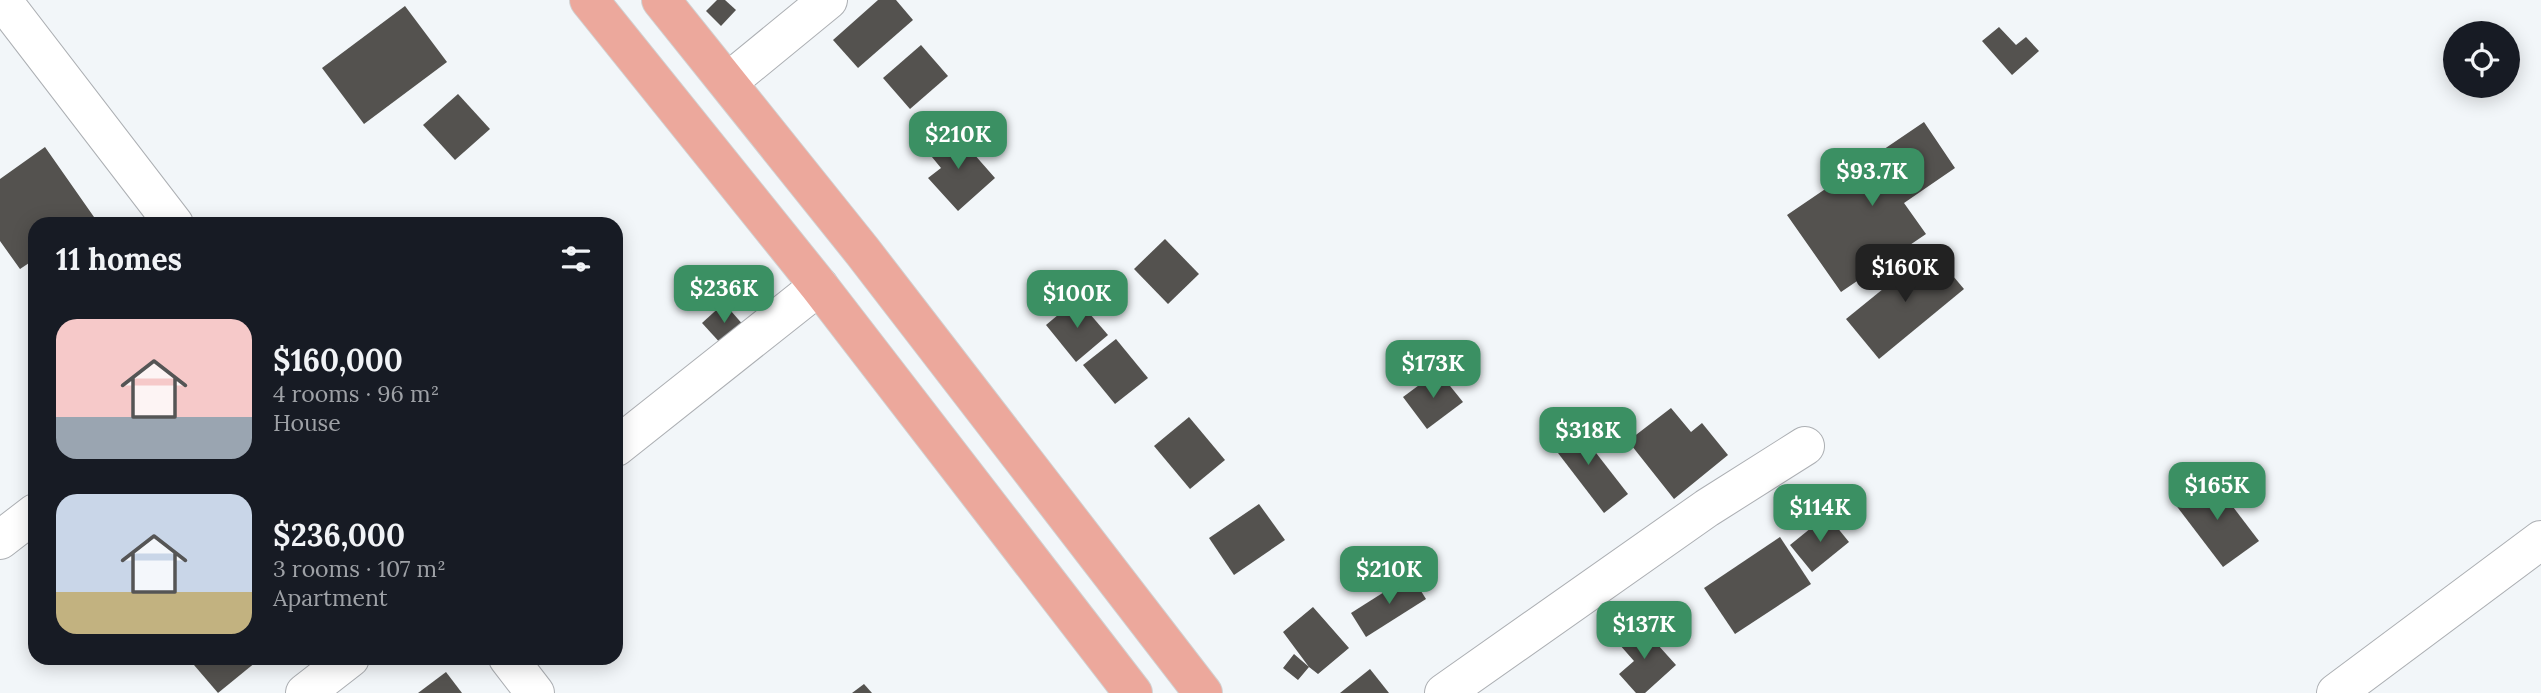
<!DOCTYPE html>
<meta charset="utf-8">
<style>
:root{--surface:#171b24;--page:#242831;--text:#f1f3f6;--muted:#9ea1a6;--accent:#3b9063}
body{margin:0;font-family:Lora,serif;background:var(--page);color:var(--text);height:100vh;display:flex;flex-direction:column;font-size:26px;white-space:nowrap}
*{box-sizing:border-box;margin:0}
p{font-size:23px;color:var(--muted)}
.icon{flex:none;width:38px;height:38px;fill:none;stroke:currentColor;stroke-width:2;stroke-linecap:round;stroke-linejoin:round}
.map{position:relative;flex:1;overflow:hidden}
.panel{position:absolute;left:28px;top:217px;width:595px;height:448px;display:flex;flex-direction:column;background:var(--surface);border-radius:21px;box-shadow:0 4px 18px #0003}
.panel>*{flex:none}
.fabs{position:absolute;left:2443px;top:21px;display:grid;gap:14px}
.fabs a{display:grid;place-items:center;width:77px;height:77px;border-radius:50%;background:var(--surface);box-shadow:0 4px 18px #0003;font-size:35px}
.price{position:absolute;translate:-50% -60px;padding:0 16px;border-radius:14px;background:var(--accent);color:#fff;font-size:23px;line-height:46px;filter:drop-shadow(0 2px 4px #0008)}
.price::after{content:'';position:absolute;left:50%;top:42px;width:21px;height:16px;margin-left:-10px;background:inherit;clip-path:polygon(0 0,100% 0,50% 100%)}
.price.active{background:#222;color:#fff}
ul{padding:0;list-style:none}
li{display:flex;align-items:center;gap:21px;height:175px;padding:0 28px}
li span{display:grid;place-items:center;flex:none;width:196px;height:140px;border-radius:21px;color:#555}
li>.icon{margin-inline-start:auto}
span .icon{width:84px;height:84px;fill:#fffc;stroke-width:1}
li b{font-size:30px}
h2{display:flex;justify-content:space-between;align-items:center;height:84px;padding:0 28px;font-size:30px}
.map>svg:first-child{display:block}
</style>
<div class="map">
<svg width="2541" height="693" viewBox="0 0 2541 693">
<rect width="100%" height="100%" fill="#f2f6f9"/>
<!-- building -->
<g fill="#54524f">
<path d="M717 0H725L736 10 721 26 706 11Z"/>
<path d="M878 0H896L913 20 858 68 833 40Z"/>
<path d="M405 6 447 62 364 124 322 68Z"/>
<path d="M1999 27 2016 45 2026 37 2039 51 2012 75 1982 41Z"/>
<path d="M921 45 948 76 910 109 883 78Z"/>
<path d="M458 94 490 129 455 160 423 125Z"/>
<path d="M1924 122 1955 168 1904 203 1926 234 1841 292 1787 215Z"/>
<path d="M952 129 995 178 958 211 928 178 941 168 927 151Z"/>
<path d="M45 147 94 217 84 224H35V259L20 269 0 241V179Z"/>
<path d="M1165 239 1199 274 1168 304 1134 269Z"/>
<path d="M1931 250 1964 289 1879 359 1846 319Z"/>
<path d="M1077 299 1108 335 1076 362 1046 325Z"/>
<path d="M724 303 745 327 723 346 702 323Z"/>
<path d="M1116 339 1148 378 1115 404 1083 365Z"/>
<path d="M1438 371 1463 402 1427 429 1403 397Z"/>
<path d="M1671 408 1691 432 1702 423 1728 455 1674 499 1628 441Z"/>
<path d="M1189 417 1225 460 1190 489 1154 446Z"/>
<path d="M1572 422 1628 494 1604 513 1548 440Z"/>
<path d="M2211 478 2259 541 2223 567 2175 504Z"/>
<path d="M1259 504 1285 540 1234 575 1209 538Z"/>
<path d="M1827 515 1849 542 1812 572 1790 545Z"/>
<path d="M1780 537 1811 584 1735 634 1704 588Z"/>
<path d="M1411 575 1426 599 1366 637 1351 613Z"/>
<path d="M1313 607 1349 648 1318 674 1309 667 1298 680 1283 668 1294 654 1309 667 1283 632Z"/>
<path d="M1640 625 1676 665 1645 693H1636L1619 674 1634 661 1619 644Z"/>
<path d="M188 658H261L218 693Z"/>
<path d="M1370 669 1389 693H1340Z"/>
<path d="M446 672 462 693H418Z"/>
<path d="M864 684 872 693H852Z"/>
</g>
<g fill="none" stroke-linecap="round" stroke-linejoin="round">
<defs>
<g id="minor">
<path d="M2 0 174 224"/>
<path d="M728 82 828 0"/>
<path d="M616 447 819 286"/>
<path d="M0 540 35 513"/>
<path d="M508 658 535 693"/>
<path d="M305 693 350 658"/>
<path d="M1444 693 1707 508 1805 446"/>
<path d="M2336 693 2541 540"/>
</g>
<g id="trunk">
<path d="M589 0 819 286 1133 693"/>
<path d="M661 0 863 252 1203 693"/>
</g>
</defs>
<!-- minor casing -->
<use href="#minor" stroke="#acafb3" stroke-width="40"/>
<!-- trunk casing -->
<use href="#trunk" stroke="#d1d1d1" stroke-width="40"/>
<!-- minor -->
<use href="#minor" stroke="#fff" stroke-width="38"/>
<!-- trunk -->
<use href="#trunk" stroke="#eca89c" stroke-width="38"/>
</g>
</svg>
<div class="fabs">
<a><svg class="icon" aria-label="locate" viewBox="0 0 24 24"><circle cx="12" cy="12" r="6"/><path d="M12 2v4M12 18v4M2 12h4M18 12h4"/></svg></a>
</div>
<b class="price" style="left:958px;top:171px">$210K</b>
<b class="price" style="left:1872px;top:208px">$93.7K</b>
<b class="price active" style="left:1905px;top:304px">$160K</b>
<b class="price" style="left:724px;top:325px">$236K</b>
<b class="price" style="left:1077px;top:330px">$100K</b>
<b class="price" style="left:1433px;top:400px">$173K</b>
<b class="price" style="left:1588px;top:467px">$318K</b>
<b class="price" style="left:2217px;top:522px">$165K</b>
<b class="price" style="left:1820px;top:544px">$114K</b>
<b class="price" style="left:1389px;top:606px">$210K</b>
<b class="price" style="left:1644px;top:661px">$137K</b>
<section class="panel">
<h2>11 homes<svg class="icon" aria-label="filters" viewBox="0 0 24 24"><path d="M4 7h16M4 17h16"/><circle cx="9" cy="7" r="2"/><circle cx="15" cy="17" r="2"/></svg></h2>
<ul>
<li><span style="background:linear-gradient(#f6c9c9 70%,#9aa5b1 0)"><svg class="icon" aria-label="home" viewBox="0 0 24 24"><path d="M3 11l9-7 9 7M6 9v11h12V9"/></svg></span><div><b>$160,000</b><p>4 rooms · 96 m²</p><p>House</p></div></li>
<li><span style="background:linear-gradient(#c9d6e8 70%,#c2b280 0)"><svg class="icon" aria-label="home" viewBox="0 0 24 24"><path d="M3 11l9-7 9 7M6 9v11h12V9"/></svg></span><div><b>$236,000</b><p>3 rooms · 107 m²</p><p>Apartment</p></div></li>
</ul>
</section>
</div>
